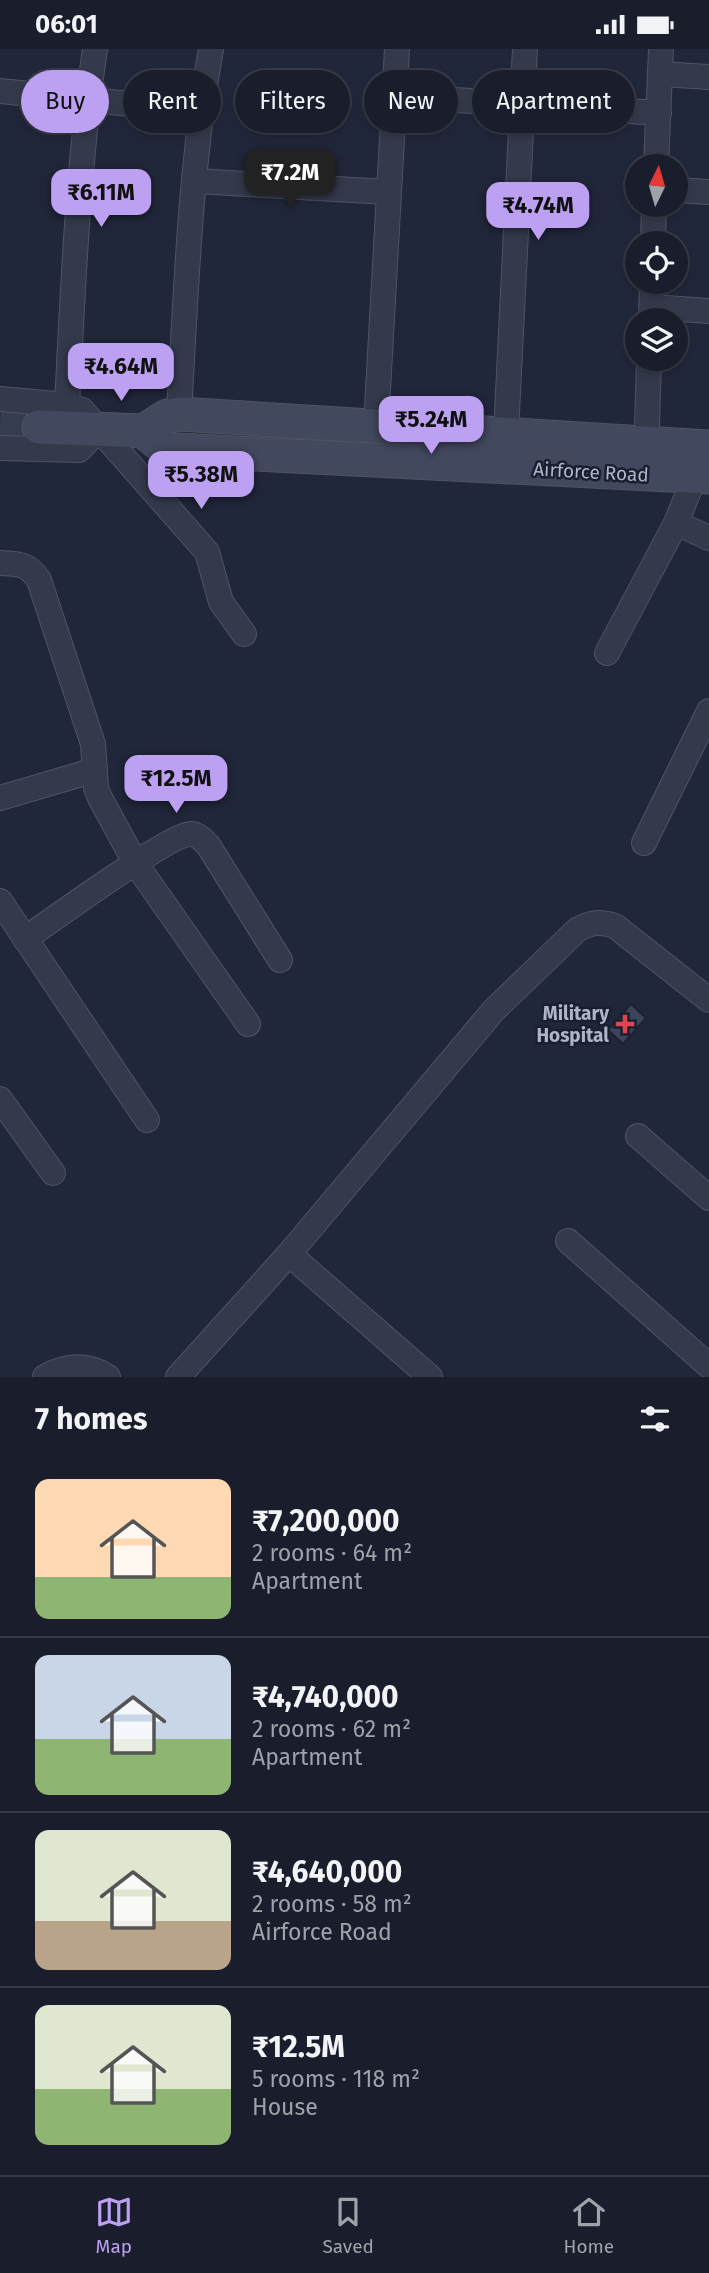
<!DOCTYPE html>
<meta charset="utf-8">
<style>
:root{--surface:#191d2c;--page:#262a38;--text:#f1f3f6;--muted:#9fa2a9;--line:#373b48;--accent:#bca0f2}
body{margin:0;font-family:"Fira Sans",sans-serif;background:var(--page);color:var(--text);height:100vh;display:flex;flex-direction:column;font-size:26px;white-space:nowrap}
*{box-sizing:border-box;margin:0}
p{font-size:23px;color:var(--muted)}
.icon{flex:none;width:38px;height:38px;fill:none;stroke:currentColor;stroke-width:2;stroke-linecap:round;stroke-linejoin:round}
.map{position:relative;height:1328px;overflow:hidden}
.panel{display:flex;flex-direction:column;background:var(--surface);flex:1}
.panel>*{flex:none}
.hud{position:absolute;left:21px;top:21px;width:668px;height:63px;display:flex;gap:14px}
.needle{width:46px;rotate:5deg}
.tools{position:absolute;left:625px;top:105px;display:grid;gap:14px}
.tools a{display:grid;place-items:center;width:63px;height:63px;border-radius:50%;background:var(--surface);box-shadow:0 4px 10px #0003,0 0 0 2px var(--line);font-size:35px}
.price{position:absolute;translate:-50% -60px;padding:0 16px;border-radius:14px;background:var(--accent);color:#111;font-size:23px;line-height:46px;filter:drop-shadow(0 2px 4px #0008)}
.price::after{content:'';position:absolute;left:50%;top:42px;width:21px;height:16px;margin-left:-10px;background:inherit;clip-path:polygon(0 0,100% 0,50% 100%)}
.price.current{background:#222;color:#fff}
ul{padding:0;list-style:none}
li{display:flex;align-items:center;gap:21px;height:175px;padding:0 35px}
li+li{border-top:2px solid var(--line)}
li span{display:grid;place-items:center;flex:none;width:196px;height:140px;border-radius:14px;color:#555}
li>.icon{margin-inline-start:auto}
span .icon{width:84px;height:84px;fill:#fffc;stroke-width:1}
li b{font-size:30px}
h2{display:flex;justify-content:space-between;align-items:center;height:84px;padding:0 35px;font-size:30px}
.chip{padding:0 24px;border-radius:32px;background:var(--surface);box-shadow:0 4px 10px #0003,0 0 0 2px var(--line);font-size:24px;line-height:63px}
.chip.current{background:var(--accent);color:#111}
.status{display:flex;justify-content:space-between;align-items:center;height:49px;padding:0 35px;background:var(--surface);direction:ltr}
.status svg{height:19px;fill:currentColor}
.tab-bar{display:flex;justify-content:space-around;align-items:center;height:98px;border-top:2px solid var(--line);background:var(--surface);font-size:19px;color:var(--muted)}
.tab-bar a{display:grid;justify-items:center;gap:4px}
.tab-bar .current{color:var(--accent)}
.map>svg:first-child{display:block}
</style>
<div class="status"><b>06:01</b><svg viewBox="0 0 49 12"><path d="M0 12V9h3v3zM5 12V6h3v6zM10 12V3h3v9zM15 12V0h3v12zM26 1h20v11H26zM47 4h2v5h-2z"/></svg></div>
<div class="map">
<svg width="709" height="1328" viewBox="0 0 709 1328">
<rect width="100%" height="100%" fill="#21273a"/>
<!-- building -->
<path fill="#3c445b" stroke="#1c2131" stroke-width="2" d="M631 955 646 969 623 995 608 981Z"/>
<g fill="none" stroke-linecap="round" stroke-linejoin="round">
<!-- secondary-tunnel -->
<path stroke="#363c4f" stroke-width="33" stroke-dasharray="33 17" stroke-linecap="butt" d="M0 376 39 378"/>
<defs>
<g id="street">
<path d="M660 25 709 28"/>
<path d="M0 42 200 62"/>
<path d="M394 47 659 64"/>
<path d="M656 117 661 0"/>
<path d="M195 132 388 143"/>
<path d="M676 141 709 143"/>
<path d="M653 194 654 156"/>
<path d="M651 258 709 262"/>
<path d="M651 271 652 233"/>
<path d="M0 350 67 356 82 361 207 503 221 553 244 585"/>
<path d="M67 356C73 237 78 117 95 0"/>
<path d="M179 365C186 243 190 120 211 0"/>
<path d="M376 377 397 0"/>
<path d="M506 384 525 0"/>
<path d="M0 399 79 401 98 381"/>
<path d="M646 410 649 310"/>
<path d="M676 474 709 489"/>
<path d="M0 514C19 515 27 514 39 531L93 695 96 739 100 749 136 815 248 975"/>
<path d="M607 604 676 474 695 427"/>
<path d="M0 749 95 721"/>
<path d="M644 794 709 662"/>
<path d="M0 852 147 1071"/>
<path d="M25 890C49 873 171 785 190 785 198 785 203 791 208 796L280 911"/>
<path d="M0 1050 53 1124"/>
<path d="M638 1087 709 1149"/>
<path d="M568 1192 709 1317"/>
<path d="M289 1205 430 1328"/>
<path d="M45 1328C65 1316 88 1314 108 1328"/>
<path d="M178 1328 289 1205 494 961 577 881C591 873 600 872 615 877L709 951"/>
</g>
<g id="secondary">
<path d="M39 378 143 382 167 367 179 365 709 398"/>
<path d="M143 382 164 399 177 401 709 428"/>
</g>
</defs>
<!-- street casing -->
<use href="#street" stroke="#4f5465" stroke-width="26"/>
<!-- secondary casing -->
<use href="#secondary" stroke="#4f5465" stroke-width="35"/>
<!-- street -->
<use href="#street" stroke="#343a4b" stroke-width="24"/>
<!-- secondary -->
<use href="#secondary" stroke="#42485e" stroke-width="33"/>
</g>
<!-- markers -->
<path fill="#e0444e" stroke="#1a1f2f" stroke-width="2.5" d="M621.5 964.5h7v7h7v7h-7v7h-7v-7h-7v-7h7z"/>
<g text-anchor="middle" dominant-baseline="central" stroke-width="5" stroke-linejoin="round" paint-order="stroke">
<!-- street labels -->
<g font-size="19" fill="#afb4c7" stroke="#1a1f2f">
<text transform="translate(591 423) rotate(3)">Airforce Road</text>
</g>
<!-- poi labels -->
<g font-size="19" font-weight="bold" fill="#afb4c7" stroke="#1a1f2f" text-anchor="end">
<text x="609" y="964">Military<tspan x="609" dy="22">Hospital</tspan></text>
</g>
</g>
</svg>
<div class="tools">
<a><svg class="needle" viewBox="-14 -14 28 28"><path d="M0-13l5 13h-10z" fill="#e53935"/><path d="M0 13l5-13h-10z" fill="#9fa2a9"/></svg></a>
<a><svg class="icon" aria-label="locate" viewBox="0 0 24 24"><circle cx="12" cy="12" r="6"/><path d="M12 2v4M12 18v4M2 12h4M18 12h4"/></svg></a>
<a><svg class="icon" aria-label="layers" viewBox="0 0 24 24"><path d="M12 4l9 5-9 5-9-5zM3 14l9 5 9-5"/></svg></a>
</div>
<b class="price current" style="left:290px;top:160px">₹7.2M</b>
<b class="price" style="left:101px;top:180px">₹6.11M</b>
<b class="price" style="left:538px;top:193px">₹4.74M</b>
<b class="price" style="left:121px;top:354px">₹4.64M</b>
<b class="price" style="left:431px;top:407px">₹5.24M</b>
<b class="price" style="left:201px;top:462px">₹5.38M</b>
<b class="price" style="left:176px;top:766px">₹12.5M</b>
<div class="hud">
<a class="chip current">Buy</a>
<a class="chip">Rent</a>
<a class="chip">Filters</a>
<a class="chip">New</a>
<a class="chip">Apartment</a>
</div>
</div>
<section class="panel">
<h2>7 homes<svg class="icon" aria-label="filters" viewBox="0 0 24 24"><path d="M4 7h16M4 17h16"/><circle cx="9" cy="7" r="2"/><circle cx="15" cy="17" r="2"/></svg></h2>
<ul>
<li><span style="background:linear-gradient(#ffd9b3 70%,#8fb573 0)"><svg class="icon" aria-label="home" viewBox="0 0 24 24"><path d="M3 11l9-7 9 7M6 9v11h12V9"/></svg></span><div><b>₹7,200,000</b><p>2 rooms · 64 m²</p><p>Apartment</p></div></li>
<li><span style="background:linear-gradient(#c9d6e8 60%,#8fb573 0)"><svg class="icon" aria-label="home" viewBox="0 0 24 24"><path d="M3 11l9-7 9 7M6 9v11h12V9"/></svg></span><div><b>₹4,740,000</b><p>2 rooms · 62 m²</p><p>Apartment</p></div></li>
<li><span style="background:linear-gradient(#dfe7d0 65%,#b9a48a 0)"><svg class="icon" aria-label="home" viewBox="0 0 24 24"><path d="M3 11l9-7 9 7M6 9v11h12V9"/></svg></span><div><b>₹4,640,000</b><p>2 rooms · 58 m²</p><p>Airforce Road</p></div></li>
<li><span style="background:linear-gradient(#dfe7d0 60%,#8fb573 0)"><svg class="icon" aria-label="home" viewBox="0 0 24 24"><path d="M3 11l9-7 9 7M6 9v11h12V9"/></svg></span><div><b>₹12.5M</b><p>5 rooms · 118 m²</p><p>House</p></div></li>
</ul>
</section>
<nav class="tab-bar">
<a class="current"><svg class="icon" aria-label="map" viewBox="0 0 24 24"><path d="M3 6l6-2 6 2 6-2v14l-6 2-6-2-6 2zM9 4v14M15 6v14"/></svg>Map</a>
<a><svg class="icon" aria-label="saved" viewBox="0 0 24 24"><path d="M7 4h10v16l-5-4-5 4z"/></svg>Saved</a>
<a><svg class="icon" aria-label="home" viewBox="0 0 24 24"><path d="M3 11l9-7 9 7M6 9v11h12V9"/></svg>Home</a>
</nav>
